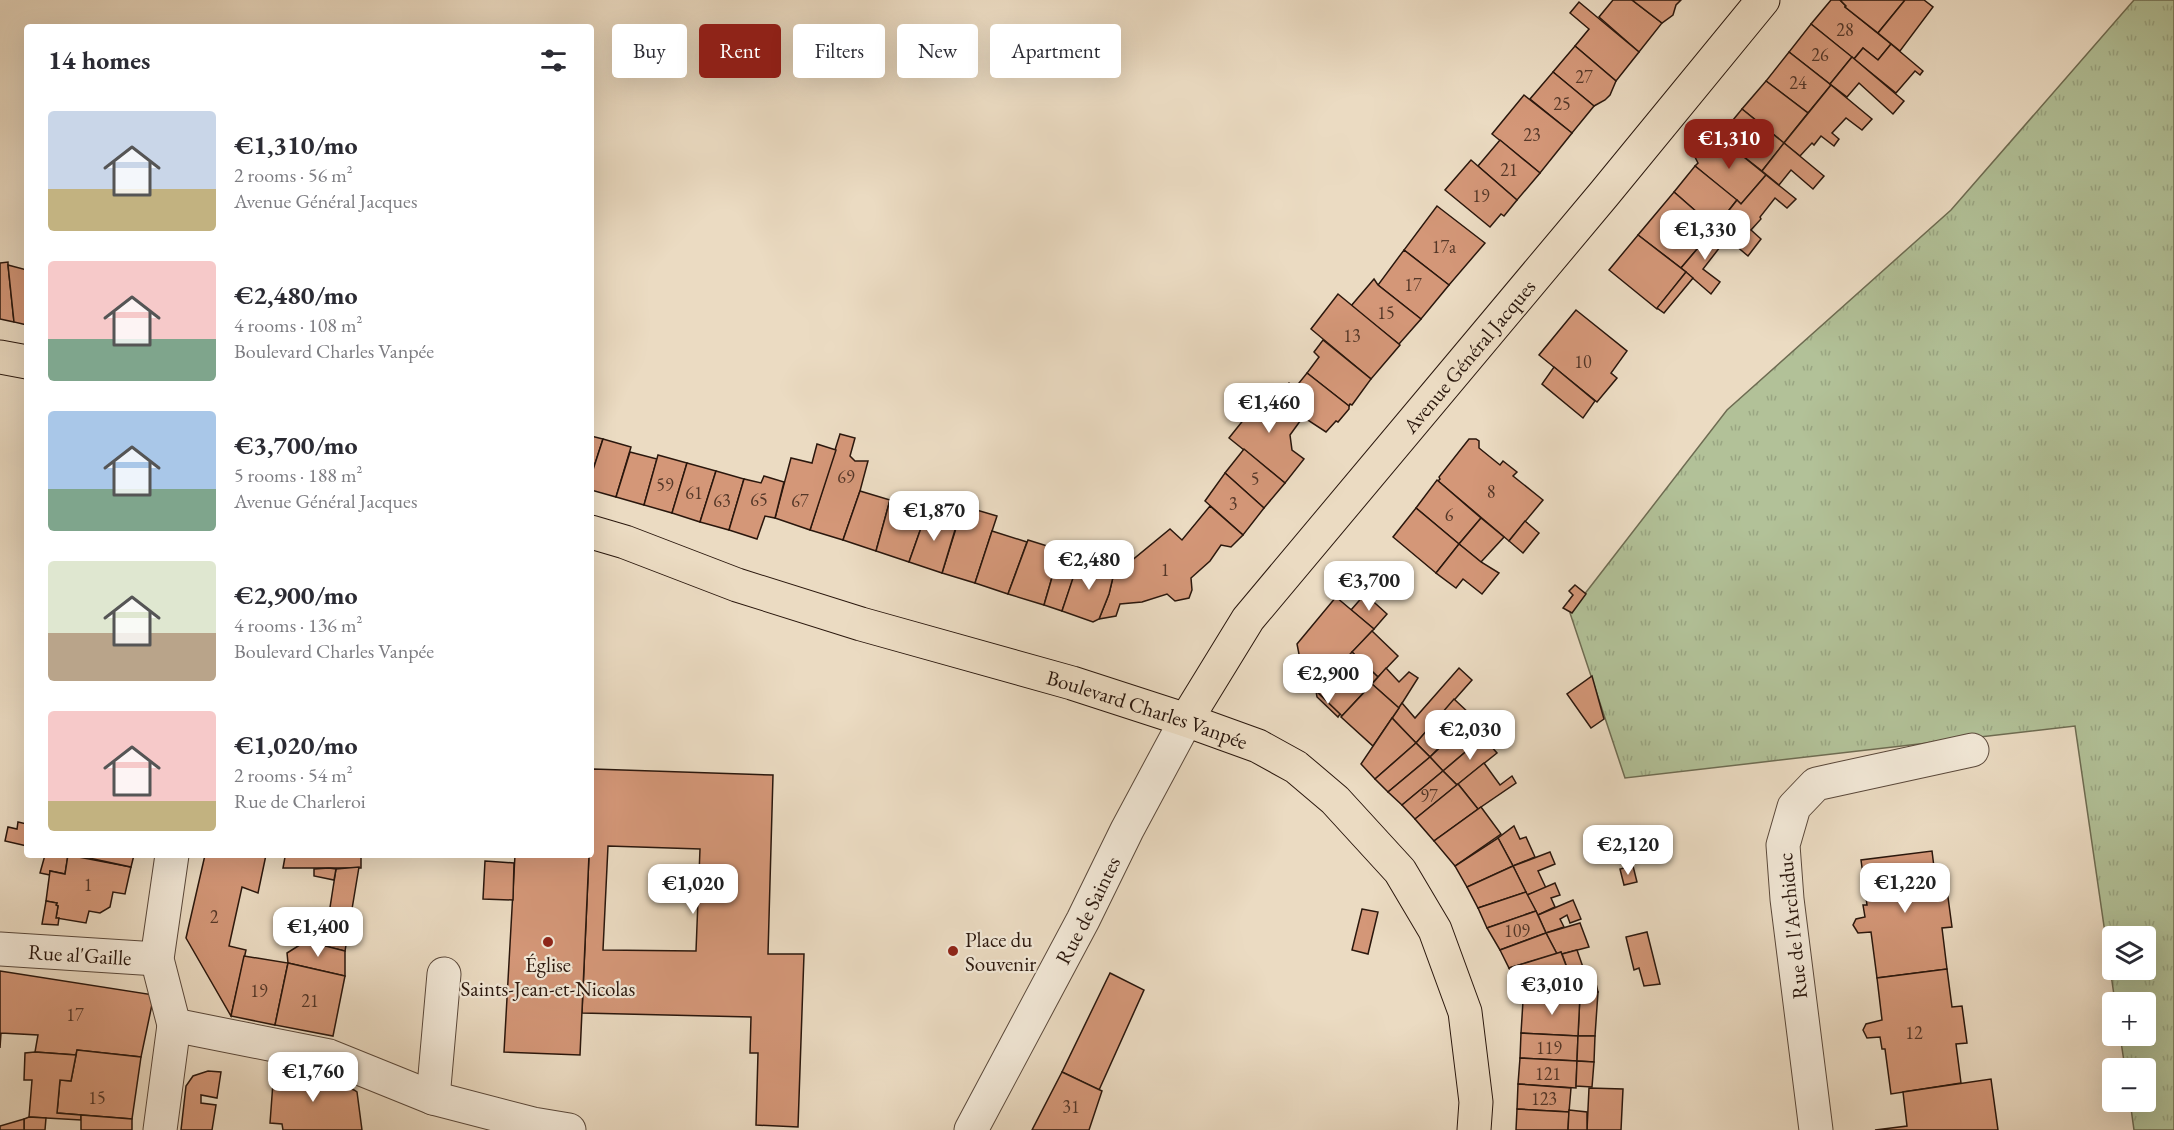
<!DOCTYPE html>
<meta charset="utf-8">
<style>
:root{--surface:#fff;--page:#f2f2f3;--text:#2b2b33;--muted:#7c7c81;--accent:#8f2418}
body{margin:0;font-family:"EB Garamond",serif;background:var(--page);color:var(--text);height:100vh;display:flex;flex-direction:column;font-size:22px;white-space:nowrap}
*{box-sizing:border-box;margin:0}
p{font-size:20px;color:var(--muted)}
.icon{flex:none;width:33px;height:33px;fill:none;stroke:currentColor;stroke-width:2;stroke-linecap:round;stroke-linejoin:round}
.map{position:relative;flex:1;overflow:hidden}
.drawer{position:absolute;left:24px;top:24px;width:570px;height:834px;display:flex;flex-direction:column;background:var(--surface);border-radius:6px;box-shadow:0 6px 24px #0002}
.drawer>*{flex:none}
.top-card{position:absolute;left:612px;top:24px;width:570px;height:54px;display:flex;gap:12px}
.tools{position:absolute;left:2102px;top:926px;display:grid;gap:12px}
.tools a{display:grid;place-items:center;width:54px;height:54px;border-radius:6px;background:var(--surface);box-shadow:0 6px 24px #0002;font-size:30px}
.price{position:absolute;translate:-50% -51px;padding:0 14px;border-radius:12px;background:#fff;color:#222;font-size:20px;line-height:39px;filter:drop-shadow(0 2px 3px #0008)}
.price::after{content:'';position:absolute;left:50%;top:36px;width:18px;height:14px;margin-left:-9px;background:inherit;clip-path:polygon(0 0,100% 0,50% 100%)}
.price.on{background:var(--accent);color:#fff}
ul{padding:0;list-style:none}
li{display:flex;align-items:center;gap:18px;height:150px;padding:0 24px}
li span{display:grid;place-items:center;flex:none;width:168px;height:120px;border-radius:6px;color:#555}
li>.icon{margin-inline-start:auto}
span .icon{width:72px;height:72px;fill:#fffc;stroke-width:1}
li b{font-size:26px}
h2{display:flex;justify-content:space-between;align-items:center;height:72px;padding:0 24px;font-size:26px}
.chip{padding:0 21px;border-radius:6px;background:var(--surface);box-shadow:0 6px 24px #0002;font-size:21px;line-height:54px}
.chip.on{background:var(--accent);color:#fff}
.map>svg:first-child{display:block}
</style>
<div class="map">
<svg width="2174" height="1130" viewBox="0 0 2174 1130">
<defs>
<pattern id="grass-tufts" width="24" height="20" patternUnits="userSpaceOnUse" patternTransform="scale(1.5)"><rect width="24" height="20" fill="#b2c198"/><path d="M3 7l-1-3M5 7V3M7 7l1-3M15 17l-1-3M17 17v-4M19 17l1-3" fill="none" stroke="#99a582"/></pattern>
</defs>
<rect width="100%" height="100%" fill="#ebdbc2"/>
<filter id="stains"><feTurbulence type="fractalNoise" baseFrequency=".00333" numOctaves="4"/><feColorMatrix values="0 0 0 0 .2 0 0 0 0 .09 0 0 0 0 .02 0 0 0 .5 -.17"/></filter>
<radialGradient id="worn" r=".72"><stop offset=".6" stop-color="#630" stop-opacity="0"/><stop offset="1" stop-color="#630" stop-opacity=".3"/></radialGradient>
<!-- grass -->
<path fill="url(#grass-tufts)" stroke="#6e6c52" stroke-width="1.5" fill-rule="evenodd" d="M2134 0H2174V1130H2134L2130 1101H2145V1068H2125L2120 1035H2145V1002H2115L2075 726 1625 778 1570 613 1727 410 1951 210ZM2112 936H2145V969H2112Z"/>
<!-- building -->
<g fill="#d49778" stroke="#2a170d" stroke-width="1.5" fill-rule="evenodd">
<path d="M1613 0H1632L1662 23 1639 52 1599 17Z"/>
<path d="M1632 0H1681L1676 5 1673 15 1662 23Z"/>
<path d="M1831 0H1840L1846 6 1845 7 1891 44 1878 60 1863 48 1854 59 1811 24Z"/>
<path d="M1840 0H1905L1878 33 1845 7 1846 6Z"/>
<path d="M1905 0H1924L1933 7 1900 51 1878 33Z"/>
<path d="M1579 2 1639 52 1616 81 1575 46 1589 29 1570 13Z"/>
<path d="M1811 24 1852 57 1830 84 1789 52Z"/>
<path d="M1891 44 1923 71 1920 75 1915 71 1896 93 1854 59 1863 48 1878 60Z"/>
<path d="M1575 46 1616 81 1610 95 1605 100 1594 106 1553 72Z"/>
<path d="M1789 52 1831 85 1808 113 1766 81Z"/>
<path d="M1852 57 1904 101 1893 114 1859 83 1847 97 1830 84Z"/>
<path d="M1553 72 1594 106 1572 133 1530 99Z"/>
<path d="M1766 81 1808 113 1784 143 1742 109Z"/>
<path d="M1831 85 1872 119 1862 130 1846 118 1832 133 1839 139 1834 146 1821 136 1814 145 1812 143 1800 156 1784 143Z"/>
<path d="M1524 95 1572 133 1540 173 1492 134Z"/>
<path d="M1742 109 1784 143 1762 171 1719 137Z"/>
<path d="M1719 137 1766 175 1741 204 1695 166 1698 163 1695 157 1703 148 1709 149Z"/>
<path d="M1500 140 1540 173 1517 200 1478 166Z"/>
<path d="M1784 143 1824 176 1813 189 1791 170 1779 185 1762 171Z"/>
<path d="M1471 160 1517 200 1504 216 1501 214 1490 227 1445 190Z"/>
<path d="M1695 166 1737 200 1715 228 1674 192Z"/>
<path d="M1766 175 1796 199 1787 208 1775 198 1760 217 1761 219 1751 230 1761 239 1748 256 1715 228 1737 200 1741 204Z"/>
<path d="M1674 192 1715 228 1681 268 1638 235Z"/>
<path d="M1437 206 1485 243 1449 285 1404 250Z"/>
<path d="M1715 228 1727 238 1703 269 1720 282 1711 294 1681 268Z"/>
<path d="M1638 235 1686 272 1657 309 1609 270Z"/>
<path d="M1404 250 1449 285 1421 319 1378 285Z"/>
<path d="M8 262V265L14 322 0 319V263Z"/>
<path d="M8 265 27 270V325L14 322Z"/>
<path d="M1686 272 1693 278 1664 313 1657 308Z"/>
<path d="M1374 279 1378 285 1421 319 1399 344 1351 306Z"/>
<path d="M1338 294 1400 345 1371 379 1311 329Z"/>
<path d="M1576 310 1627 351 1611 373 1617 378 1597 402 1539 355Z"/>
<path d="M1323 340 1371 379 1352 405 1350 404 1349 406 1307 373 1319 357 1314 352Z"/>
<path d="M1554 367 1595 401 1583 418 1542 384Z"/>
<path d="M1307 373 1349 406V409L1338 422 1336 421 1326 432 1303 417 1279 396 1289 383 1295 388Z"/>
<path d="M1259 387 1282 405 1286 402 1303 417 1290 435 1292 450 1304 459 1285 483 1229 438 1245 418 1244 404Z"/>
<path d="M840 434 855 438 850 456 855 461H868L860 491 843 540 810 530Z"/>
<path d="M591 436 603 439 591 476Z"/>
<path d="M603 439 631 447 616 497 591 490V476Z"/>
<path d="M1469 439H1476L1479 441V448L1500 465 1503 461 1517 472 1513 476 1543 500 1509 541 1438 481 1440 479 1439 477Z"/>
<path d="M817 444 836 450 810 530 775 518 791 458 812 463Z"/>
<path d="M1244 449 1285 483 1264 508 1225 473Z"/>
<path d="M630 452 657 459 644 505 616 497Z"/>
<path d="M658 455 687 463 672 513 644 505Z"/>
<path d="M687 463 716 471 700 522 672 513Z"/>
<path d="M716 471 744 479 729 530 700 522Z"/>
<path d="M1225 473 1264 508 1243 535 1205 501Z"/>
<path d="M764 476 784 482 775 518 765 516 757 539 729 530 744 479 761 483Z"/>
<path d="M1437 480 1481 518 1459 544 1416 508Z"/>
<path d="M860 491 890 500 876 551 843 540Z"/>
<path d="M890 500 927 511 909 562 876 551Z"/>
<path d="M963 506 997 516 975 583 942 573Z"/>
<path d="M1210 506 1243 535 1231 547 1221 545 1210 561 1191 578 1192 590 1189 598 1175 601 1167 594 1142 602 1120 604 1116 616 1099 619 1109 594 1113 577 1128 575 1130 562 1170 529 1182 540Z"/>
<path d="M1416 508 1459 544 1436 573 1393 537Z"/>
<path d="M927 511 958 520 942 573 909 562Z"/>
<path d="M1481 518 1504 537 1481 562 1459 544Z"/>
<path d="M1525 521 1539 533 1523 553 1509 541Z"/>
<path d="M992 531 1027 542 1008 594 975 583Z"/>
<path d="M1028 540 1060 550 1044 605 1008 594Z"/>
<path d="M1459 544 1481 562 1499 573 1482 594 1463 579 1456 588 1436 573Z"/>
<path d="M1060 550 1081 556 1062 611 1044 605Z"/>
<path d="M1079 560 1118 571 1113 577 1109 594 1099 619 1093 622 1062 611Z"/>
<path d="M1575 585 1586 594 1572 613 1563 608 1573 595 1569 591Z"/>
<path d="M1365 594 1387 614 1374 629 1351 610Z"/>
<path d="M1336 597 1374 629 1316 691 1304 680 1297 644Z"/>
<path d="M1372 631 1398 656 1378 677 1352 652Z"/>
<path d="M1352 652 1378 677 1342 716 1316 691Z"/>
<path d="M1386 668 1399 682 1409 672 1418 678 1399 708 1372 684Z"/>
<path d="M1459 668 1472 680 1416 743 1392 718 1402 703 1415 718Z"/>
<path d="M1592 676 1604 719 1591 728 1567 694Z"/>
<path d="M1372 684 1399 708 1373 746 1341 717Z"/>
<path d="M1316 691 1340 714 1338 717 1317 697Z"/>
<path d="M1454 699 1471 715 1430 757 1416 743Z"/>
<path d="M1392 718 1416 743 1375 779 1361 764Z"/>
<path d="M1470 724 1483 737 1443 771 1430 757 1447 741 1450 747 1453 740Z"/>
<path d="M1483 737 1497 753 1457 785 1443 771Z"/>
<path d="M591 738 593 750 591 815Z"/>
<path d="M1416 743 1430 757 1388 792 1375 779Z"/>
<path d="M1430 757 1443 771 1402 805 1388 792Z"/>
<path d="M1484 763 1500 785 1512 776 1516 783 1478 809 1458 784Z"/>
<path d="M593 769 773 775 768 954H804L798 1127 756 1125 758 1053H750L751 1017 582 1013 589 855H591ZM608 846 700 849 696 951 603 950Z"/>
<path d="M1443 771 1457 785 1415 819 1402 805Z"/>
<path d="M1458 784 1478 809 1434 841 1415 819Z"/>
<path d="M1481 807 1501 834 1455 866 1434 841Z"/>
<path d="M18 822 27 824V846L5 841 8 827 17 829Z"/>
<path d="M1514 826 1520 839 1526 837 1535 857 1513 866 1498 838Z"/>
<path d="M1498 838 1513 866 1467 887 1455 866Z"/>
<path d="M1932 851 1937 891 1947 890 1952 927 1942 928 1947 969 1877 978 1871 932 1858 933 1853 925 1856 919 1865 917 1863 905H1867L1861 860Z"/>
<path d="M1550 852 1555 864 1538 871 1546 888 1527 895 1513 866Z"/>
<path d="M45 855H68L65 874 50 871V875L40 873Z"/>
<path d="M68 855 131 867 125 894 113 892 110 907 100 913 89 911 86 923 56 918 58 906 56 905 57 903 46 901 50 871 65 874Z"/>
<path d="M75 855H134L131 867Z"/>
<path d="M205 855H266L258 893 242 887 229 946 246 950 231 1016 186 938Z"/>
<path d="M276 855H361V868H283L285 857Z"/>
<path d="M515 855H589L580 1055 504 1052Z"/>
<path d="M485 861 514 863 513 900 483 899Z"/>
<path d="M1513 866 1526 892 1478 908 1467 887Z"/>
<path d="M1633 866 1637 882 1624 885 1620 869Z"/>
<path d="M359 867 345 951 324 946 336 869Z"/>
<path d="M329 868 336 869 334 880 314 876V869Z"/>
<path d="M1555 883 1560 895 1551 898 1555 907 1538 915 1527 895Z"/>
<path d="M1526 892 1536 911 1487 928 1478 908Z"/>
<path d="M1573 900 1581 919 1570 923 1567 915 1560 919 1564 927 1546 933 1538 915Z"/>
<path d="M46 901 57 903 56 905 58 906 56 918H59L58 925 42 924Z"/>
<path d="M1362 909 1378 912 1368 954 1352 950Z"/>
<path d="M1536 911 1546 933 1500 950 1487 928Z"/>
<path d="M1580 923 1589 947 1562 954 1561 952 1557 954 1546 933Z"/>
<path d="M1647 932 1660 984 1644 986 1639 968 1634 970 1626 937Z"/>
<path d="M1546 933 1557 954 1509 968 1500 950Z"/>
<path d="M306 941 345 951V976L288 963 287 953Z"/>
<path d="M1577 950 1585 973 1593 970 1598 992 1577 995 1562 954Z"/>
<path d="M1561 952 1577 995 1523 1001 1509 968Z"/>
<path d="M244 956 288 963 275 1025 231 1016Z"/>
<path d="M288 963 345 976 333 1036 275 1025Z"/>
<path d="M1947 969 1952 1007 1962 1006 1967 1043 1956 1044 1961 1083 1891 1094 1885 1049H1882L1880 1037 1867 1038 1863 1030 1866 1024 1882 1020 1877 978Z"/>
<path d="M0 971 154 995 141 1057 77 1050 76 1055 35 1052 38 1035 1 1033 0 1048Z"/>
<path d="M1110 973 1144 990 1099 1090 1062 1072Z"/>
<path d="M1598 992 1595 1036H1578L1580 995Z"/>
<path d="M1580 995 1578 1036 1521 1033 1523 1001Z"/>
<path d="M1521 1033 1578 1036 1577 1061 1520 1058Z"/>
<path d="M1578 1036H1595L1594 1062 1577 1061Z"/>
<path d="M77 1050 141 1057 132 1119 57 1113 60 1080 71 1081Z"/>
<path d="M35 1052 76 1055 71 1081 60 1080 57 1113 81 1115V1120L29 1117 32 1080H24L25 1053Z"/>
<path d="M1520 1058 1577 1061 1576 1088 1518 1084Z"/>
<path d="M1577 1061 1594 1062 1592 1087 1576 1086Z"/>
<path d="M274 1069 299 1071 324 1077 354 1090 357 1092 362 1130H283L282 1124 270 1123Z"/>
<path d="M208 1071 221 1072 217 1098 201 1095V1103L216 1105 212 1130H181L186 1086 193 1076Z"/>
<path d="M1062 1072 1102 1091 1089 1130H1032Z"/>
<path d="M1991 1079 1998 1130H1875L1907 1126 1903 1092Z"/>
<path d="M1518 1084 1571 1088 1569 1112 1517 1109Z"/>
<path d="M1589 1088 1623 1089 1621 1130H1587Z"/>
<path d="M1517 1109 1569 1112 1568 1130H1516Z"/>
<path d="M1569 1110 1587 1112V1130H1568Z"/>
<path d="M81 1115 132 1119V1130H81Z"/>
<path d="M29 1117 46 1118 45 1130H24V1119Z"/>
<path d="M24 1119V1130H0V1126Z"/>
</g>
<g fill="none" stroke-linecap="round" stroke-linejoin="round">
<defs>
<g id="minor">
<path d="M172 855 157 959 174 1025"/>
<path id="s1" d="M0 949 157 959"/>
<path d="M433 1098 444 974"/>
<path d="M160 1130 174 1025 329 1056 433 1098 533 1124 569 1130"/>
<path id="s2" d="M971 1130 1083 920 1127 830 1186 720"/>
<path d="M1816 1130 1787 899 1783 845 1794 807 1816 784 1972 750"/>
</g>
<g id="major">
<path d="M0 357 27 362"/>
<path id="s3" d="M591 532 625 542 737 585 861 624 1072 683 1186 720 1258 746 1296 767 1335 800 1400 871 1435 930 1465 1012 1476 1102 1474 1130"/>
<path id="s4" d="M1186 720 1248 619 1604 194 1763 0"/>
</g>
</defs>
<!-- minor casing -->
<use href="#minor" stroke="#5a483a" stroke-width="35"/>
<!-- major casing -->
<use href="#major" stroke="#2a170d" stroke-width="35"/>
<!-- minor -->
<use href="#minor" stroke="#f2e8d7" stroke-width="33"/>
<!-- major -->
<use href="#major" stroke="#ebdbc2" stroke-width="33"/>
</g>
<!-- markers -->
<g fill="#8f2418" stroke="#f2e8d7" stroke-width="2">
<circle cx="548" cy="942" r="6"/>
<circle cx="953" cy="951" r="6"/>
</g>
<g text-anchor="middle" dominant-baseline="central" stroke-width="4.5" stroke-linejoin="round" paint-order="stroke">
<!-- number labels -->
<g font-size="18" fill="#543728">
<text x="1845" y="29">28</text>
<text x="1820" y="54">26</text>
<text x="1584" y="76">27</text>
<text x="1798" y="82">24</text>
<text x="1562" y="103">25</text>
<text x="1532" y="134">23</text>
<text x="1509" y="169">21</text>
<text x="1481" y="195">19</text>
<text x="1444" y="246">17a</text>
<text x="1413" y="284">17</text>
<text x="1386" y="312">15</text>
<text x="1352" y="335">13</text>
<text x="1583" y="361">10</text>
<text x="846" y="476">69</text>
<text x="1255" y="478">5</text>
<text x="665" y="484">59</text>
<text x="1491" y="491">8</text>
<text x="694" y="492">61</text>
<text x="759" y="499">65</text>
<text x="722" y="500">63</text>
<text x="800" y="500">67</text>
<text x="1233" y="503">3</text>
<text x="1449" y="514">6</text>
<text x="1165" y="569">1</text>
<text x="1429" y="795">97</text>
<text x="88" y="884">1</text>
<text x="214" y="916">2</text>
<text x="1517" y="930">109</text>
<text x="259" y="990">19</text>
<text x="310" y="1000">21</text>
<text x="75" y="1014">17</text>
<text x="1914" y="1032">12</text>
<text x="1549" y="1047">119</text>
<text x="1548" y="1073">121</text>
<text x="97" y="1097">15</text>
<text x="1544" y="1098">123</text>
<text x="1071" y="1106">31</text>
</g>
<!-- street labels -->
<g font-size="21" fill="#2a170d" stroke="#f2e8d7">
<text stroke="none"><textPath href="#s4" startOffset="462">Avenue Général Jacques</textPath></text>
<text stroke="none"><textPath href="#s3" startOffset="584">Boulevard Charles Vanpée</textPath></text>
<text stroke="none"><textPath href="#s2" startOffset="249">Rue de Saintes</textPath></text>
<text transform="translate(1792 926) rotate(-96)">Rue de l'Archiduc</text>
<text stroke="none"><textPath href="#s1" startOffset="80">Rue al'Gaille</textPath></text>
</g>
<!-- poi labels -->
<g font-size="21" fill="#2a170d" stroke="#f2e8d7" text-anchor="start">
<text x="965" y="939">Place du<tspan x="965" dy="24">Souvenir</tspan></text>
<text x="548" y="964" text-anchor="middle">Église<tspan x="548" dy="24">Saints-Jean-et-Nicolas</tspan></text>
</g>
</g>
<rect width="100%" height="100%" filter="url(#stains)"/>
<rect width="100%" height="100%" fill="url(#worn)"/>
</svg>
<div class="tools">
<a><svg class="icon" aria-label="layers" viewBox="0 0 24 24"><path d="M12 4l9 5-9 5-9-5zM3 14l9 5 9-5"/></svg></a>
<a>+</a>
<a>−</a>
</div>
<b class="price on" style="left:1729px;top:170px">€1,310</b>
<b class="price" style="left:1705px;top:261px">€1,330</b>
<b class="price" style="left:1269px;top:434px">€1,460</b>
<b class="price" style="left:934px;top:542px">€1,870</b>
<b class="price" style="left:1089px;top:591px">€2,480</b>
<b class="price" style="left:1369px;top:612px">€3,700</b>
<b class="price" style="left:1328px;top:705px">€2,900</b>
<b class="price" style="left:1470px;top:761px">€2,030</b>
<b class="price" style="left:1628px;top:876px">€2,120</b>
<b class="price" style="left:1905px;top:914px">€1,220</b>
<b class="price" style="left:693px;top:915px">€1,020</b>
<b class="price" style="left:318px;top:958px">€1,400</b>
<b class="price" style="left:1552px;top:1016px">€3,010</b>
<b class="price" style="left:313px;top:1103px">€1,760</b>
<div class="top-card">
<a class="chip">Buy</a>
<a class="chip on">Rent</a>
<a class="chip">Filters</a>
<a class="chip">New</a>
<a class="chip">Apartment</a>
</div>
<section class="drawer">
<h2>14 homes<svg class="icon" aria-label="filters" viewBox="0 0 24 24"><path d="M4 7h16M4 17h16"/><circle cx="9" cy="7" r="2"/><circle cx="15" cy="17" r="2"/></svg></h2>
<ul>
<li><span style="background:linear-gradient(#c9d6e8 65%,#c2b280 0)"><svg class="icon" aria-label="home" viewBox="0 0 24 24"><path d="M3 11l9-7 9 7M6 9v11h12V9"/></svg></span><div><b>€1,310/mo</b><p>2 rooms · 56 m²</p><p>Avenue Général Jacques</p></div></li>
<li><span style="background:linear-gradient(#f6c9c9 65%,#7fa58c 0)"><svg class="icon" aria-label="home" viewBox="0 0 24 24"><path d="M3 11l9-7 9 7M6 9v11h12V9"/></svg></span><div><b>€2,480/mo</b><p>4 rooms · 108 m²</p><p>Boulevard Charles Vanpée</p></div></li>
<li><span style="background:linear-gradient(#a9c7e8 65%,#7fa58c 0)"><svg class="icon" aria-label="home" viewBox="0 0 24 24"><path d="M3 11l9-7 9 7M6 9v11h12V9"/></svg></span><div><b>€3,700/mo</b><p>5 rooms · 188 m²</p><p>Avenue Général Jacques</p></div></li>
<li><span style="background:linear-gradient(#dfe7d0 60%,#b9a48a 0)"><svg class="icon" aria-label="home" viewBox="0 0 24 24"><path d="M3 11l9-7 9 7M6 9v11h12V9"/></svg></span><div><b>€2,900/mo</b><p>4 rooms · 136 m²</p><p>Boulevard Charles Vanpée</p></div></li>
<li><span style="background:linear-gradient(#f6c9c9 75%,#c2b280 0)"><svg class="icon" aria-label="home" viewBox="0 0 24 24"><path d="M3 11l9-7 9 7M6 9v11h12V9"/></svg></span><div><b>€1,020/mo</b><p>2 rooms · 54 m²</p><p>Rue de Charleroi</p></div></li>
</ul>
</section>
</div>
